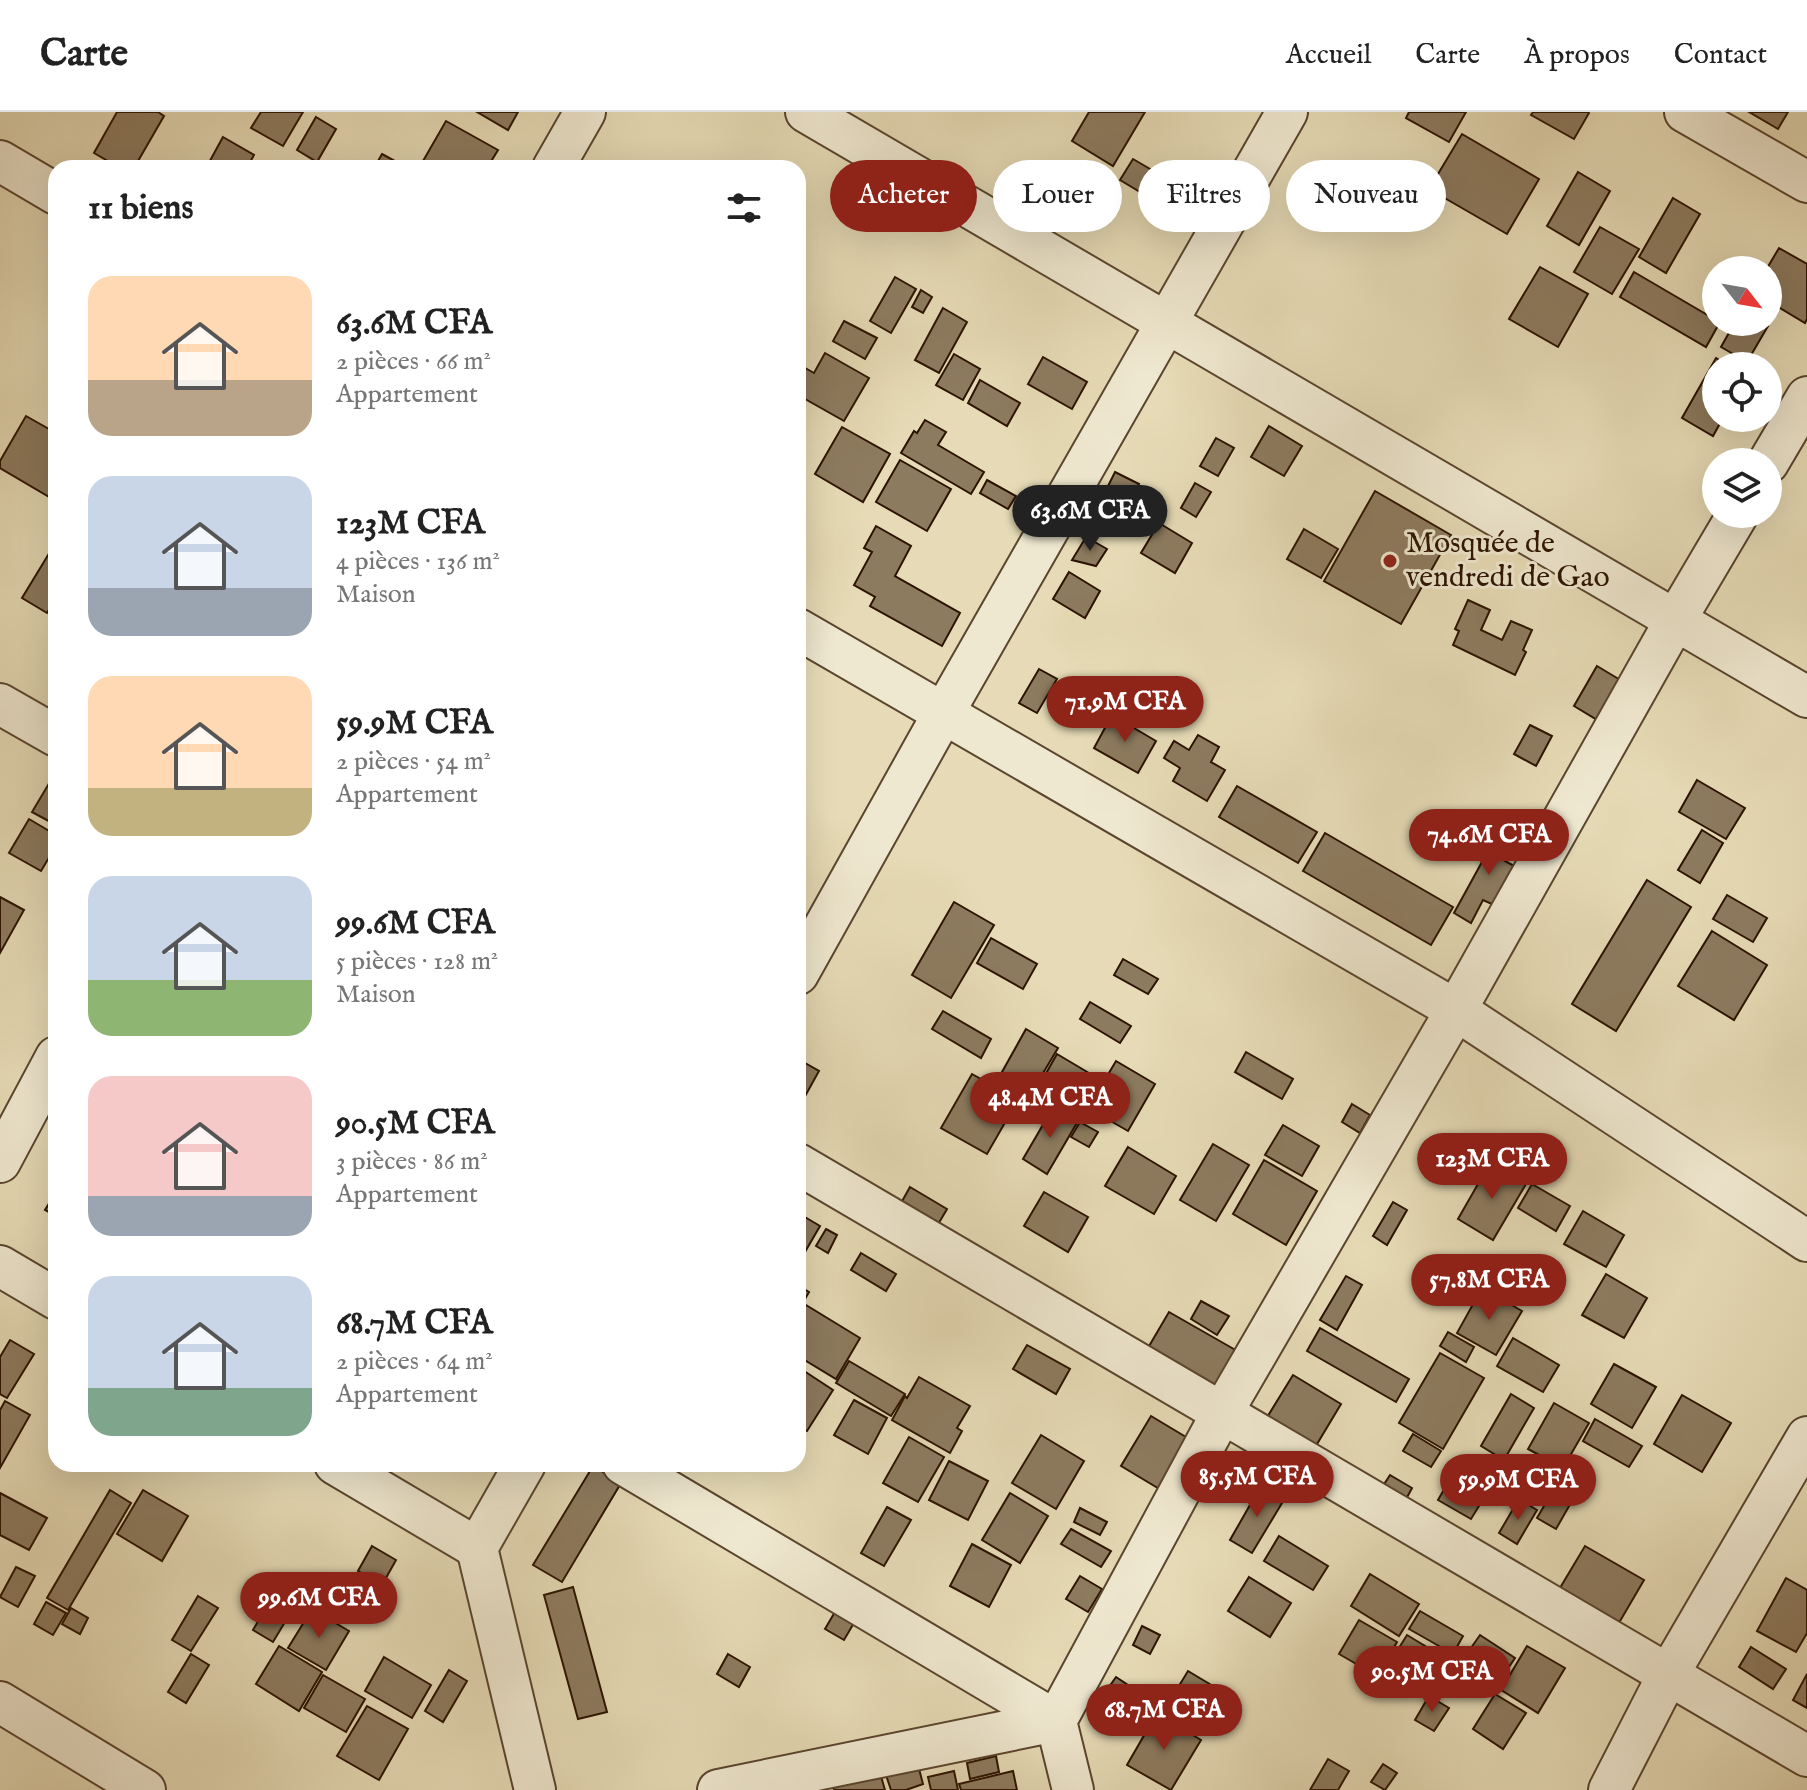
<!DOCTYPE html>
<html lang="fr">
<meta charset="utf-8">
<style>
:root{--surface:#fff;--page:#f6f6f6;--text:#222;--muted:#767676;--line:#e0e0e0;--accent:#8f2418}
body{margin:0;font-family:"IM FELL English",serif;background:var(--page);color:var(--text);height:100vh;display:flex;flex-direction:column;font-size:30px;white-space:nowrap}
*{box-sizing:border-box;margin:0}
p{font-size:26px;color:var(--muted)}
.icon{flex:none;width:44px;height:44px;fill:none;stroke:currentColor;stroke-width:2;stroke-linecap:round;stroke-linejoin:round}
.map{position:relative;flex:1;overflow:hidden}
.side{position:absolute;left:48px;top:48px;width:758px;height:1312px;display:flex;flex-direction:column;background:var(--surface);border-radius:24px;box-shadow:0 8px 32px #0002}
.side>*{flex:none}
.hud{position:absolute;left:830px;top:48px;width:760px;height:72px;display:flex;gap:16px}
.needle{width:52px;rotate:121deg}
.buttons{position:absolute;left:1702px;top:144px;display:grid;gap:16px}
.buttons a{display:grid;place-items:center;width:80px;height:80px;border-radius:50%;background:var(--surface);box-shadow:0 8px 32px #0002;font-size:40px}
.price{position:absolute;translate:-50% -68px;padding:0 18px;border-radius:28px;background:var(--accent);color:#fff;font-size:26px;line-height:52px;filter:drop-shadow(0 2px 4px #0008)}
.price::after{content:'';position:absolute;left:50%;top:48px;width:24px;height:18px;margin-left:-12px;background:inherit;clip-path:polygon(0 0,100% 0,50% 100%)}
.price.on{background:#222;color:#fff}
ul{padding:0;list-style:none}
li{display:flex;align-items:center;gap:24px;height:200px;padding:0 40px}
li span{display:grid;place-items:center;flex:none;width:224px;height:160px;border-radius:24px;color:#555}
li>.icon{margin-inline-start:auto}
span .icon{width:96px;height:96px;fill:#fffc;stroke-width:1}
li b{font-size:34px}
h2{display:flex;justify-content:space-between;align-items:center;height:96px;padding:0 40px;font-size:34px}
.tag{padding:0 28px;border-radius:36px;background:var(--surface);box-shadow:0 8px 32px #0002;font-size:28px;line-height:72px}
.tag.on{background:var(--accent);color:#fff}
header{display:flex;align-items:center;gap:48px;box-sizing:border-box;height:112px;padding:0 40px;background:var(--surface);border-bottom:2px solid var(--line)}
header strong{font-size:38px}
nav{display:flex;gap:44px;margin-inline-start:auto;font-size:28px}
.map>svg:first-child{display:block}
</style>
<header>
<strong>Carte</strong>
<nav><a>Accueil</a><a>Carte</a><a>À propos</a><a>Contact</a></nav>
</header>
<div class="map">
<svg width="1807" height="1678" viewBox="0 0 1807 1678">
<rect width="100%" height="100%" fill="#e6dbb6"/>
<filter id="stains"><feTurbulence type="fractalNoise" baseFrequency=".0025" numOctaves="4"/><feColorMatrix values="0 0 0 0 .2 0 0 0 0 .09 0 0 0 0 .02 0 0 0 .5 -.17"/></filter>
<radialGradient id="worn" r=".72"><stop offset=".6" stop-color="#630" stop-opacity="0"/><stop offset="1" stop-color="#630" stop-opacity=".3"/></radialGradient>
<!-- building -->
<g fill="#8d7b5f" stroke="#2c1300" stroke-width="2">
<path d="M117 0H158L164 4 134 56H120L94 41Z"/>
<path d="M261 0H303L283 34 251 16Z"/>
<path d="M477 0H518L508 18Z"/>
<path d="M1089 0H1145L1113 54 1072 29Z"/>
<path d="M1409 0H1466L1449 30 1406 6Z"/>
<path d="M1533 0H1588L1589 1 1574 27 1531 3Z"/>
<path d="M1749 0H1788L1778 17Z"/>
<path d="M316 5 336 17 317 50 297 38Z"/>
<path d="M446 9 498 38 487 56H419Z"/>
<path d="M1462 22 1539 67 1507 122 1429 77Z"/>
<path d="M223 25 254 43 247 56H206Z"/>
<path d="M382 42 406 55 374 56Z"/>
<path d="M1133 47 1193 82 1180 104 1120 68Z"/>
<path d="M1578 60 1610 79 1579 133 1547 114Z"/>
<path d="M1673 86 1700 102 1666 161 1639 145Z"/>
<path d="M1600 115 1639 137 1612 182 1574 160Z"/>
<path d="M1779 136 1807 152V207L1805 211 1768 189V158H1766Z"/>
<path d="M1540 155 1588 182 1558 235 1509 207Z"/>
<path d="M1634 160 1716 208V210H1720L1706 235 1620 185Z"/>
<path d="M895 165 916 177 891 221 870 209Z"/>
<path d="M921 178 932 185 923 201 912 195Z"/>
<path d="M943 196 967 210 939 261 915 248Z"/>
<path d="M844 209 877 226 865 247 833 229Z"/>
<path d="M1735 210H1761L1768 214 1747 250 1721 235Z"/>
<path d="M825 241 869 266 844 309 798 283V252L814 261Z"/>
<path d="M954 242 980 257 963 288 936 273Z"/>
<path d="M1043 245 1087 270 1072 297 1028 272Z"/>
<path d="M1716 246 1730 254H1716V306H1723L1713 324 1682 306Z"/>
<path d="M980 268 1020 291 1007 314 968 291Z"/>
<path d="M26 304 56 321V389L0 356V349Z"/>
<path d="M925 308 946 320 938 333 984 360 971 382 901 341 914 319 917 321Z"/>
<path d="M1269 314 1302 334 1284 364 1251 345Z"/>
<path d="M842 315 890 342 863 390 815 362Z"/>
<path d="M1216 326 1234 336 1218 364 1200 354Z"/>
<path d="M900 348 951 377 927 419 876 390Z"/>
<path d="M1115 360 1139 372 1115 418 1092 406Z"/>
<path d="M987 368 1016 384 1008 397 980 381Z"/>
<path d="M1195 371 1211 380 1196 405 1181 396Z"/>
<path d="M1375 379 1451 423 1401 512 1324 469Z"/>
<path d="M1159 411 1192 431 1175 461 1141 441Z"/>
<path d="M876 414 911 434 895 464 960 501 942 534 870 494 875 485 854 473 872 440 864 436Z"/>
<path d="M1304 417 1338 437 1321 466 1287 447Z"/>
<path d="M1086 425 1107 437 1096 454 1072 448Z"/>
<path d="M56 430V486L47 501 22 486Z"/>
<path d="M1069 460 1100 479 1085 506 1053 487Z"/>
<path d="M1468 488 1490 498 1481 518 1502 528 1511 509 1532 518 1523 538 1526 540 1515 563 1453 533 1459 519 1455 517Z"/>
<path d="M1597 554 1622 569 1599 609 1574 594Z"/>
<path d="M1039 557 1057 567 1037 601 1019 591Z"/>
<path d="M1112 603 1156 629 1138 661 1094 636Z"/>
<path d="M1530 613 1552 624 1536 654 1514 642Z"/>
<path d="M1198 623 1219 635 1211 650 1225 658 1207 689 1173 669 1180 656 1164 646 1174 629 1189 638Z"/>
<path d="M51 668 56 671V713L32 700Z"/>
<path d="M1697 668 1745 696 1726 727 1679 700Z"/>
<path d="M1237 674 1317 720 1298 751 1219 705Z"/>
<path d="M29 707 56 723V734L41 759 9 741Z"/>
<path d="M1500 717 1517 726 1505 749 1516 755 1494 793 1483 788 1471 811 1454 801Z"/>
<path d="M1702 718 1723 731 1700 771 1678 758Z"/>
<path d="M1325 721 1453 795 1431 833 1303 759Z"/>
<path d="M1647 768 1691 795 1616 919 1572 892Z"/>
<path d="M1727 783 1767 806 1753 830 1713 807Z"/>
<path d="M0 785 24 798 0 841Z"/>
<path d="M954 790 994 813 951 886 912 863Z"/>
<path d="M1712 819 1767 853 1734 908 1678 874Z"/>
<path d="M991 826 1037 852 1023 877 977 851Z"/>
<path d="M1123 847 1158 867 1148 882 1114 863Z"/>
<path d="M1090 890 1131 914 1120 931 1080 907Z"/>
<path d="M943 899 991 927 981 946 932 917Z"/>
<path d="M1026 917 1058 936 1033 978 1002 960Z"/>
<path d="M1246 940 1293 967 1282 987 1235 960Z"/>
<path d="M1057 942 1094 964 1073 1001 1036 979Z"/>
<path d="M798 947 819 959 798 997Z"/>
<path d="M1116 949 1155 972 1128 1019 1088 996Z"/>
<path d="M972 962 1018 988 987 1042 941 1016Z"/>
<path d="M1352 992 1370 1003 1360 1021 1342 1010Z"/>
<path d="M1054 994 1078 1009 1047 1062 1023 1047Z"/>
<path d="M1080 1010 1098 1020 1089 1035 1071 1025Z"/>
<path d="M1283 1013 1319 1034 1302 1064 1265 1043Z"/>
<path d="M1213 1032 1249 1053 1216 1109 1180 1088Z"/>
<path d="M1128 1035 1176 1064 1154 1102 1105 1074Z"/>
<path d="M1264 1048 1317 1079 1286 1133 1233 1102Z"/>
<path d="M1490 1051 1526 1072 1493 1128 1458 1107Z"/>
<path d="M1532 1072 1570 1094 1556 1119 1518 1096Z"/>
<path d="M910 1075 947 1097 933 1121 896 1100Z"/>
<path d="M56 1080V1104L45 1098Z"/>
<path d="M1044 1080 1088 1105 1068 1140 1024 1114Z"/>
<path d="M1393 1090 1407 1098 1387 1133 1373 1124Z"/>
<path d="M1583 1099 1624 1123 1606 1155 1564 1132Z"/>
<path d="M798 1101 820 1114 798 1152Z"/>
<path d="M826 1117 837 1123 828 1141 816 1134Z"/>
<path d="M861 1141 896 1162 886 1179 851 1158Z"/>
<path d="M1606 1162 1647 1186 1624 1226 1582 1203Z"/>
<path d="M1346 1164 1362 1173 1337 1218 1320 1208Z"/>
<path d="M798 1173 809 1180 798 1199Z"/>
<path d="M1482 1176 1522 1199 1496 1243 1457 1221Z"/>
<path d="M1201 1189 1229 1204 1217 1223 1191 1207Z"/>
<path d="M806 1193 860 1226 836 1267 798 1244V1205Z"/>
<path d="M1169 1200 1239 1240 1215 1282 1145 1241Z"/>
<path d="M1320 1216 1409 1267 1396 1290 1307 1239Z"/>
<path d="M1448 1220 1474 1235 1466 1250 1440 1234Z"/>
<path d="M1513 1226 1559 1253 1543 1280 1497 1254Z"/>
<path d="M10 1228 34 1242 7 1286 0 1282V1245Z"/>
<path d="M1027 1233 1070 1257 1056 1282 1013 1257Z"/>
<path d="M1440 1241 1484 1266 1443 1337 1399 1311Z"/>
<path d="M849 1249 905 1282 891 1304 836 1271Z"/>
<path d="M1614 1252 1656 1275 1632 1316 1591 1292Z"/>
<path d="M798 1255 833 1278 807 1319 798 1314Z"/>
<path d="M1293 1263 1341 1292 1314 1337 1266 1307Z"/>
<path d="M919 1265 970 1294 957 1316 962 1319 950 1341 892 1308 905 1284 907 1286Z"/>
<path d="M1511 1282 1534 1296 1504 1348 1481 1334Z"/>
<path d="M1682 1283 1731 1311 1702 1360 1654 1332Z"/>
<path d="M854 1288 887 1306 868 1342 834 1323Z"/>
<path d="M5 1289 30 1303 0 1356V1298Z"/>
<path d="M1554 1291 1589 1311 1563 1356 1528 1337Z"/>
<path d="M1151 1304 1191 1328 1161 1378 1121 1354Z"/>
<path d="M1595 1307 1642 1334 1629 1355 1583 1329Z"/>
<path d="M1413 1322 1441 1339 1431 1355 1403 1339Z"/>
<path d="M1041 1323 1084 1349 1056 1397 1012 1371Z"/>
<path d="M909 1325 944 1345 918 1390 883 1371Z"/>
<path d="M949 1349 988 1369 968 1408 929 1388Z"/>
<path d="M593 1354 621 1371 562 1470 533 1453Z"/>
<path d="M1456 1357 1490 1376 1471 1407 1438 1388Z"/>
<path d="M1390 1363 1412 1376 1404 1391 1381 1377Z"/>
<path d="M1262 1372 1285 1386 1252 1441 1230 1428Z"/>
<path d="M1557 1372 1576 1382 1556 1417 1537 1406Z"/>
<path d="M110 1378 131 1391 68 1498 47 1486Z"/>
<path d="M143 1378 188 1404 162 1449 117 1422Z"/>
<path d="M0 1381 47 1406 29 1438 0 1423Z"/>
<path d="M1010 1381 1048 1404 1020 1451 982 1428Z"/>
<path d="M1519 1387 1537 1398 1517 1432 1499 1421Z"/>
<path d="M887 1395 911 1408 884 1454 861 1441Z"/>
<path d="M1080 1396 1107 1410 1100 1423 1074 1410Z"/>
<path d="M1071 1417 1111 1439 1101 1455 1061 1432Z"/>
<path d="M1279 1424 1328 1454 1313 1478 1264 1449Z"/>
<path d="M972 1432 1011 1453 989 1495 950 1474Z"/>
<path d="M372 1434 396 1448 382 1473 358 1459Z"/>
<path d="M1585 1434 1644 1468 1616 1516 1557 1481Z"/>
<path d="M16 1455 35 1464 18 1495 0 1485Z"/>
<path d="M1370 1462 1419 1492 1399 1524 1351 1494Z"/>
<path d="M1080 1464 1102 1477 1088 1500 1066 1487Z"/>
<path d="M1249 1465 1291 1491 1270 1525 1228 1499Z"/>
<path d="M1786 1466 1807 1478V1521L1796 1540 1757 1519Z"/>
<path d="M573 1475 607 1600 578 1607 544 1483Z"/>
<path d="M277 1477 297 1490 273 1530 253 1518Z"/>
<path d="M198 1484 218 1496 191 1539 172 1528Z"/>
<path d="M46 1490 66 1501 53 1523 34 1512Z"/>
<path d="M839 1493 858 1504 844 1528 825 1517Z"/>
<path d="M71 1496 88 1506 80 1522 62 1512Z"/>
<path d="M312 1497 349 1519 326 1558 288 1536Z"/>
<path d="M1420 1499 1463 1524 1453 1542 1409 1517Z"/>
<path d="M1359 1508 1397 1530 1377 1564 1339 1542Z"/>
<path d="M1142 1514 1160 1523 1150 1542 1133 1533Z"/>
<path d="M1407 1523 1450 1549 1438 1570 1394 1544Z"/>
<path d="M1480 1523 1515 1546 1492 1580 1457 1556Z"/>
<path d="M279 1534 322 1560 299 1599 256 1572Z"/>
<path d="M1527 1534 1565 1556 1538 1601 1501 1578Z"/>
<path d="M1751 1535 1786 1557 1773 1577 1739 1555Z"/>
<path d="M191 1542 209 1553 186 1591 168 1580Z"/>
<path d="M728 1542 750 1555 739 1575 717 1562Z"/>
<path d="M384 1545 431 1573 412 1606 365 1579Z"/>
<path d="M449 1558 467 1569 443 1610 425 1599Z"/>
<path d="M1188 1559 1233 1586 1213 1619 1168 1592Z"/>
<path d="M1807 1562V1596L1793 1588Z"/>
<path d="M323 1563 365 1587 346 1620 304 1596Z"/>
<path d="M1116 1565 1131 1575 1117 1595 1102 1585Z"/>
<path d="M1495 1582 1526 1601 1503 1637 1473 1617Z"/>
<path d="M1429 1584 1449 1596 1434 1619 1415 1608Z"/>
<path d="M367 1594 408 1617 379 1668 337 1644Z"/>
<path d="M1157 1601 1201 1628 1171 1678 1127 1653Z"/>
<path d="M996 1644 999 1660 970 1667 967 1651Z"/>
<path d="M1328 1647 1349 1659 1338 1678H1310Z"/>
<path d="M917 1649 923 1672 906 1678H891L885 1660Z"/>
<path d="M1383 1652 1397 1661 1385 1678 1371 1670Z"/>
<path d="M954 1659 958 1678H931L928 1665Z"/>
<path d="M1013 1659 1017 1678H961L959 1672Z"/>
<path d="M880 1661 885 1678H834L833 1673Z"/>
</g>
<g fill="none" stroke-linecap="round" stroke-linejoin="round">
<defs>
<g id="street">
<path d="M806 0 1807 585"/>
<path d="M1685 0 1807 70"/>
<path d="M0 49 56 82"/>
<path d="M553 56 585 0"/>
<path d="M1768 351 1807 285"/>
<path d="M798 517 1456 898 1807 1129"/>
<path d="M0 592 56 624"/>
<path d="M798 862 943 602 1287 0"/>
<path d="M0 1050 56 945"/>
<path d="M798 1052 1807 1644"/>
<path d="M0 1154 56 1187"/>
<path d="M335 1352 477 1436"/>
<path d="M525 1352 477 1436 535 1678"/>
<path d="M623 1352 1056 1609"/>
<path d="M0 1590 145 1678"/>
<path d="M718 1678 1056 1609"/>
<path d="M1073 1678 1056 1609 1222 1301 1456 898 1676 507 1738 402"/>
<path d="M1609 1678 1668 1563 1807 1325"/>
</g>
</defs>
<!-- street casing -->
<use href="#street" stroke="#5a452e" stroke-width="44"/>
<!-- street -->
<use href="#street" stroke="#efe8d0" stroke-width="40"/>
</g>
<!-- markers -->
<circle fill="#8f2418" stroke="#efe8d0" stroke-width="3" cx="1390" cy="449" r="8"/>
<g text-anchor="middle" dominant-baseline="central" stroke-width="6" stroke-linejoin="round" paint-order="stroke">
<!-- poi labels -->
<g font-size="30" fill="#2c1300" stroke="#efe8d0" text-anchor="start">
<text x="1406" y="432">Mosquée de<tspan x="1406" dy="34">vendredi de Gao</tspan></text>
</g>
</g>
<rect width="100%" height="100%" filter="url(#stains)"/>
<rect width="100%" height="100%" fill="url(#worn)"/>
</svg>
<div class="buttons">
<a><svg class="needle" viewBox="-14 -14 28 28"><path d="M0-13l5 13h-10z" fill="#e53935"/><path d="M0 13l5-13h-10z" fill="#767676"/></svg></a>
<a><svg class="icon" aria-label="locate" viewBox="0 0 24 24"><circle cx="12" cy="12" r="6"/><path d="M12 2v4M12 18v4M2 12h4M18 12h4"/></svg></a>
<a><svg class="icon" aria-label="layers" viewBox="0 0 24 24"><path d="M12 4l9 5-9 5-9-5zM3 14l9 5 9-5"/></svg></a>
</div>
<b class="price on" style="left:1090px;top:441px">63.6M CFA</b>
<b class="price" style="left:1125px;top:632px">71.9M CFA</b>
<b class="price" style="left:1489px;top:765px">74.6M CFA</b>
<b class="price" style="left:1050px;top:1028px">48.4M CFA</b>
<b class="price" style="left:1492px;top:1089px">123M CFA</b>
<b class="price" style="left:1489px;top:1210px">57.8M CFA</b>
<b class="price" style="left:1257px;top:1407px">85.5M CFA</b>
<b class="price" style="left:1518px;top:1410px">59.9M CFA</b>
<b class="price" style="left:319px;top:1528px">99.6M CFA</b>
<b class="price" style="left:1432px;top:1602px">90.5M CFA</b>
<b class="price" style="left:1164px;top:1640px">68.7M CFA</b>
<div class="hud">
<a class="tag on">Acheter</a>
<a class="tag">Louer</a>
<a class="tag">Filtres</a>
<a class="tag">Nouveau</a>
</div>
<section class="side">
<h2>11 biens<svg class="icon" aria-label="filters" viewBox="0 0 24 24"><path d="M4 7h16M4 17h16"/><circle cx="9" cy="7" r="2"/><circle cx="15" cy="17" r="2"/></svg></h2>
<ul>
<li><span style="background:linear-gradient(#ffd9b3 65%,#b9a48a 0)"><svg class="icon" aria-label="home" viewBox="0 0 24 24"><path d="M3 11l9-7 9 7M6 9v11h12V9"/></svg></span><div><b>63.6M CFA</b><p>2 pièces · 66 m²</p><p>Appartement</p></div></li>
<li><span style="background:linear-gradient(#c9d6e8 70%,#9aa5b1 0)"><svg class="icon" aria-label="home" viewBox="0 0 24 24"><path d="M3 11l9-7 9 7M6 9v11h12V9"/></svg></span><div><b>123M CFA</b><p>4 pièces · 136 m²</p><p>Maison</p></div></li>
<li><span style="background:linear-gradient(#ffd9b3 70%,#c2b280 0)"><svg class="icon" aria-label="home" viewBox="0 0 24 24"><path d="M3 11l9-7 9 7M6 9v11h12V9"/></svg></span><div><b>59.9M CFA</b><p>2 pièces · 54 m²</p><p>Appartement</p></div></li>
<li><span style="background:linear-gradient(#c9d6e8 65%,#8fb573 0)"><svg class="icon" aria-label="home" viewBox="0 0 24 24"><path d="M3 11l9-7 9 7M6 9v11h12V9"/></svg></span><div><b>99.6M CFA</b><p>5 pièces · 128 m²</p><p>Maison</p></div></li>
<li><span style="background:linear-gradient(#f6c9c9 75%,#9aa5b1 0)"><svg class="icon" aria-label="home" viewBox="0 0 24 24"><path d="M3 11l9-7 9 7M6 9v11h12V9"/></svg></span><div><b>90.5M CFA</b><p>3 pièces · 86 m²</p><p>Appartement</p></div></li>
<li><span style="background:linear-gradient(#c9d6e8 70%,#7fa58c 0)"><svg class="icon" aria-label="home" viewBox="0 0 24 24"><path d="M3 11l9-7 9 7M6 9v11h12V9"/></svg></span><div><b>68.7M CFA</b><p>2 pièces · 64 m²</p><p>Appartement</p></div></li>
</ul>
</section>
</div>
